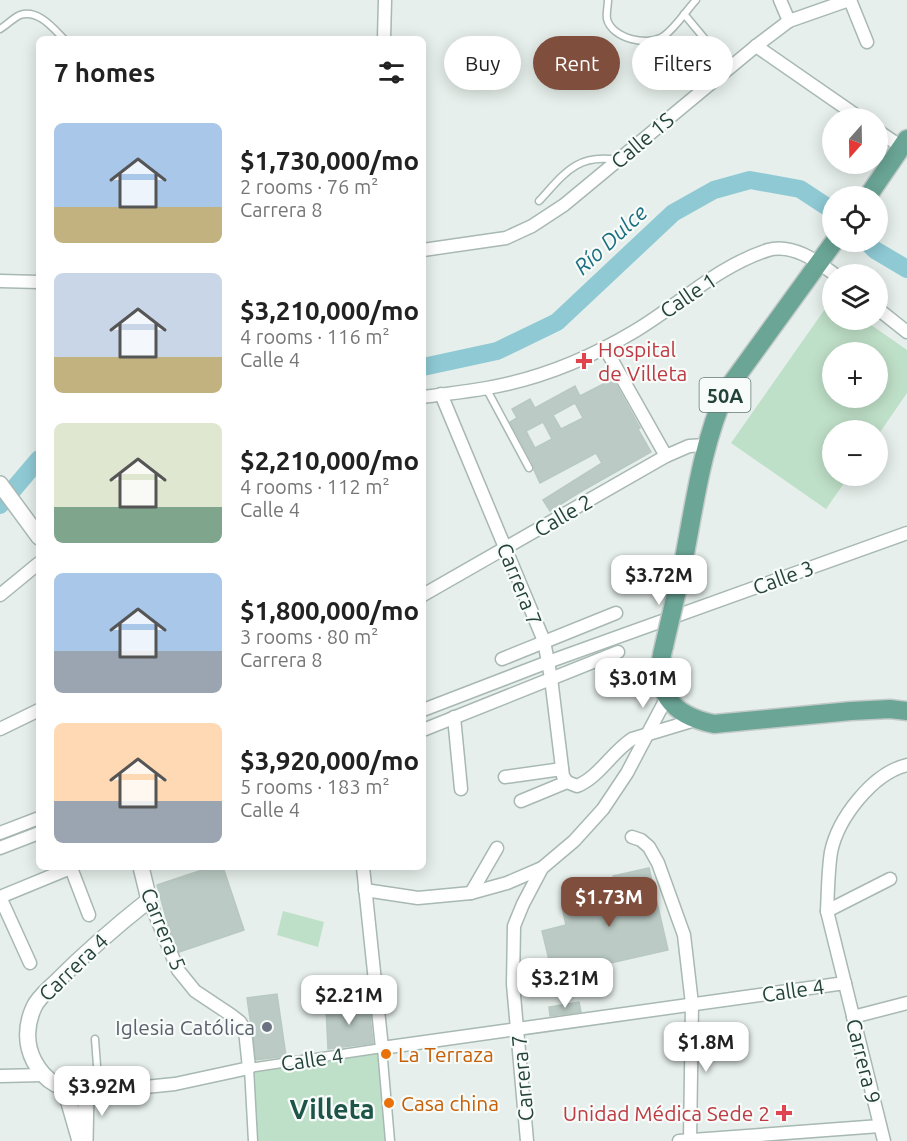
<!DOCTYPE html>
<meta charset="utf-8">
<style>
:root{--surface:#fff;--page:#f2f2f2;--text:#222;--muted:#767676;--accent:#804e3d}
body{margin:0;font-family:Ubuntu,sans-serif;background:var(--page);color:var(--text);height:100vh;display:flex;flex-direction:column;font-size:22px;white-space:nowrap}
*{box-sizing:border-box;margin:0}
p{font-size:20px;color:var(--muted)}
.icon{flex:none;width:33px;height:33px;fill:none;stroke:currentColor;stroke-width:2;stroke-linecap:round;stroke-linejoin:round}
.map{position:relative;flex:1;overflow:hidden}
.details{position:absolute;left:36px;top:36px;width:390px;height:834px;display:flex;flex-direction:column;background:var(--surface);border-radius:9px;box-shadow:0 3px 15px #0003}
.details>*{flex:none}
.guide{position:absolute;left:444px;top:36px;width:372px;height:54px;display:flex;gap:12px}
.needle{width:39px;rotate:200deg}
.fabs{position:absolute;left:822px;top:108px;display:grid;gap:12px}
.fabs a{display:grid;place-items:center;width:66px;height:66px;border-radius:50%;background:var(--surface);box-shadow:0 3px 15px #0003;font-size:30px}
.price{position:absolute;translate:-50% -51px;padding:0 14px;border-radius:12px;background:#fff;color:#222;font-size:20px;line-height:39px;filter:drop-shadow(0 2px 3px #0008)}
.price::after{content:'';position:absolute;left:50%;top:36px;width:18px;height:14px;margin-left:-9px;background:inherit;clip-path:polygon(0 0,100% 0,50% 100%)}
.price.active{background:var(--accent);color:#fff}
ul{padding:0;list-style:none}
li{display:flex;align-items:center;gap:18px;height:150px;padding:0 18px}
li span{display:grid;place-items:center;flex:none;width:168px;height:120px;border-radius:9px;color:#555}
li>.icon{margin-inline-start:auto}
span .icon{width:72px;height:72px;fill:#fffc;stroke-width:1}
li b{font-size:26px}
h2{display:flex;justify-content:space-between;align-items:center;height:72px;padding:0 18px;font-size:26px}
.tag{padding:0 21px;border-radius:27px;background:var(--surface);box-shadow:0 3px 15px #0003;font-size:21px;line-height:54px}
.tag.active{background:var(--accent);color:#fff}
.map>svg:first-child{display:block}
</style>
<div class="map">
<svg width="907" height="1141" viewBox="0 0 907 1141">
<rect width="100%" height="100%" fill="#e6efeb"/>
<!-- green -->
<g fill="#bfe0c8" fill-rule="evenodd">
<path d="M832 299V320H864L907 350V393L878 435V430H832V476H849L826 509 731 443ZM832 352H878V398H832Z"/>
<path d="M283 911 324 922 318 947 277 935Z"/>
<path d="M382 1048 390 1141H253L249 1068Z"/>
</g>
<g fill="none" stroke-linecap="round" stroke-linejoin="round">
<!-- river -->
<g stroke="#8ec9d4" stroke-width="18">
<path d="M867 242 875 250 907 269"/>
<path d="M423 367 497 351 557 322 673 213 714 190 750 180 800 189 832 210"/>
<path d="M0 505 39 459"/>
</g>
</g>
<!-- building -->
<g fill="#bbcac4" stroke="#b8c9c2" stroke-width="1.5" fill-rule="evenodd">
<path d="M613 379 640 428 638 429 651 452 580 492 550 511 543 500 602 463 596 453 540 483 534 470V466L510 422 517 418 512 409 530 399 535 408 575 386 580 396ZM575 403 583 418 561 429 553 415ZM543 422 552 439 535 448 526 431Z"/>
<path d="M211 867H223L244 930 179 952 167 921 157 885Z"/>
<path d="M649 868 668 950 553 976 542 931 566 925 562 907 618 894 613 876Z"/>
<path d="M277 994 286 1056 256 1060 247 998Z"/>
<path d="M579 1002 581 1012 550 1016 549 1007Z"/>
<path d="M369 1005 373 1043 328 1049 326 1008Z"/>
</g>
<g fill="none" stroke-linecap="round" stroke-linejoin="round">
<defs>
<g id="service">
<path d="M608 0C608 6 606 13 607 19 612 39 649 47 664 36 676 27 686 11 696 0"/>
<path d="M684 14 729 68"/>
<path d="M0 29C7 25 13 18 20 15 38 9 53 28 64 39"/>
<path d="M539 201C564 174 577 153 617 160"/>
<path d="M486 388 529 468"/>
<path d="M95 1039 99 1092"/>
</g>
<path id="pedestrian" d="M253 1141 249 1068 382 1048 390 1141"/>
<g id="minor">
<path d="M780 0 789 21"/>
<path d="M850 0 867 42"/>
<path d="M384 39 385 0"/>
<path d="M756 46 860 118"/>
<path d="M878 131 906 150"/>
<path d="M423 250 506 238 532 226 564 205 756 46 789 21 849 0"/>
<path d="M0 281 39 282"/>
<path d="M878 309 907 332"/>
<path d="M605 348 666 456"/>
<path d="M441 394 544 641 551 678 563 776 567 782"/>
<path d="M423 397C444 394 466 392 487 388 539 379 590 358 635 331 680 304 718 266 768 250 792 243 817 261 834 274"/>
<path d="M0 595 39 563"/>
<path d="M423 595 666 456 689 446 706 445"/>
<path d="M502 659 616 613"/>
<path d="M423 710 548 662 907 533"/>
<path d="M454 717 461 789"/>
<path d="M0 729 39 710"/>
<path d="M423 730 618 652"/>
<path d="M505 777 562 769"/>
<path d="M521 801 567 782 577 786C599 777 612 752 632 739L695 720"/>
<path d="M0 833 39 818"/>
<path d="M632 837 641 840 649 847 658 863 684 935 692 1004 690 1141"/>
<path d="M0 848 39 833"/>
<path d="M363 867 382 1048 845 983"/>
<path d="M71 868 89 915"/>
<path d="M365 890 418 898 471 893 507 883 542 868"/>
<path d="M471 893 497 848"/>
<path d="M0 897 73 867"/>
<path d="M0 897 30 963"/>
<path d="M827 911 890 879"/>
<path d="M853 1017 907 1003"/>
<path d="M0 1076 43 1075"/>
<path d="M86 1093 175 1084 249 1068 245 1030 240 1022 231 1015 195 991 178 970 149 900"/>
<path d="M527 1141 513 984 514 926 523 904 542 868 574 841 603 809 627 773 667 697"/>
<path d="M679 1141 880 1126"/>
<path d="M884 1141 827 911C828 892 828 871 831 852 838 818 873 773 907 765"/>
</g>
<g id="tertiary">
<path d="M0 484 39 537"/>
<path d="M65 1089 80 1141"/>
<path d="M85 1141 86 1093C62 1089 46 1084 34 1061 25 1044 26 1024 34 1007 38 998 48 990 55 983 85 953 116 926 149 900L141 867"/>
</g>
<g id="primary">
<path d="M868 196 907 139"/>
<path d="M682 569C694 509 701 447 726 391L834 242"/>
<path d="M664 646C652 690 670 715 714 724L851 711 890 709 907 711"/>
</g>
</defs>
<!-- service casing -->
<use href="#service" stroke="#a8b8b2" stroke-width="9"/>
<!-- pedestrian casing -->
<use href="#pedestrian" stroke="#a8b8b2" stroke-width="11"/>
<!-- minor casing -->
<use href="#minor" stroke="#a8b8b2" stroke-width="15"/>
<!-- tertiary casing -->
<use href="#tertiary" stroke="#a8b8b2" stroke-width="18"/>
<!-- primary casing -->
<use href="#primary" stroke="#c2cac8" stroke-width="21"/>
<!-- service -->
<use href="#service" stroke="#fff" stroke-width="6"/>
<!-- pedestrian -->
<use href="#pedestrian" stroke="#fff" stroke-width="8"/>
<!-- minor -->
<use href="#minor" stroke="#fff" stroke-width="12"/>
<!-- tertiary -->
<use href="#tertiary" stroke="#fff" stroke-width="15"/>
<!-- primary -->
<use href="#primary" stroke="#6aa596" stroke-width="18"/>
<defs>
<path id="primary-bridge" d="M664 646 682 569"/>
</defs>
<!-- primary-bridge casing -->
<use href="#primary-bridge" stroke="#c2cac8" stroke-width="21" stroke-linecap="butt"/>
<!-- primary-bridge -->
<use href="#primary-bridge" stroke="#6aa596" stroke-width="18"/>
</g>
<!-- markers -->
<g fill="#e0444e" stroke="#f7fbf9" stroke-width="2">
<path d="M581 352h6v6h6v6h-6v6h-6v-6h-6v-6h6z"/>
<path d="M781 1104h6v6h6v6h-6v6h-6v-6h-6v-6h6z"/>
</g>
<circle fill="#6b7280" stroke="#f7fbf9" stroke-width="2" cx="267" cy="1027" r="6"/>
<g fill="#e8710a" stroke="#f7fbf9" stroke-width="2">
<circle cx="386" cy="1054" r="6"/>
<circle cx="389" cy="1103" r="6"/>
</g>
<g text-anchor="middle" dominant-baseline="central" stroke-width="4.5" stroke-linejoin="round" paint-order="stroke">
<!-- shield labels -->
<rect fill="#f7fbf9" stroke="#637a73" stroke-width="1.5" x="699.5" y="378" width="51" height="34" rx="4.5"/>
<g font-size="20" font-weight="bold" fill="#24423a">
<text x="725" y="395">50A</text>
</g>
<!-- street labels -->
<g font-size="21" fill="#24423a" stroke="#f7fbf9">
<text transform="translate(642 140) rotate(-40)">Calle 1S</text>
<text transform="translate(688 295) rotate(-34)">Calle 1</text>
<text transform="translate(563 515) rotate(-30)">Calle 2</text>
<text transform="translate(783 577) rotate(-20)">Calle 3</text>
<text transform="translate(520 584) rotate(68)">Carrera 7</text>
<text transform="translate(164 929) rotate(68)">Carrera 5</text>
<text transform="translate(73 967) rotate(-44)">Carrera 4</text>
<text transform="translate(793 990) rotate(-8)">Calle 4</text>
<text transform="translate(312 1059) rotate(-8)">Calle 4</text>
<text transform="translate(864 1061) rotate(76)">Carrera 9</text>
<text transform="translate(522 1078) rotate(-95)">Carrera 7</text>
</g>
<!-- health labels -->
<g font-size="21" fill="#be3a42" stroke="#f7fbf9" text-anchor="start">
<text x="598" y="349">Hospital<tspan x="598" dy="24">de Villeta</tspan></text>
<text x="770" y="1113" text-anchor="end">Unidad Médica Sede 2</text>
</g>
<!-- worship labels -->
<g font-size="21" fill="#5b616d" stroke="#f7fbf9" text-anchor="end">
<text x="255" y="1027">Iglesia Católica</text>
</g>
<!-- food labels -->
<g font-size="21" fill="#c56008" stroke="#f7fbf9" text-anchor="start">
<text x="398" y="1054">La Terraza</text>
<text x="401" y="1103">Casa china</text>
</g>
<!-- water labels -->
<g font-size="22" font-style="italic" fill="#1c6f80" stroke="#f7fbf9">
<text transform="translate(610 239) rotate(-43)">Río Dulce</text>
</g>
<!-- district labels -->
<g font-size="27" font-weight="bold" fill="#1f5548" stroke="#f7fbf9">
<text x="332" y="1109">Villeta</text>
</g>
</g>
</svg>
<div class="fabs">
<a><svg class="needle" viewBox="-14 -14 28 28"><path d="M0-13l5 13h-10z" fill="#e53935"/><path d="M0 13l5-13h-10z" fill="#767676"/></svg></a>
<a><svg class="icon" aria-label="locate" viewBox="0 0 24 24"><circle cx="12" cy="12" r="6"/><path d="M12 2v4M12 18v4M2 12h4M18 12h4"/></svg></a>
<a><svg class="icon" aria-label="layers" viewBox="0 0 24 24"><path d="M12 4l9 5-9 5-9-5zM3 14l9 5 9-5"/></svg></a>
<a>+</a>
<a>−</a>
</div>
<b class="price" style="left:659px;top:606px">$3.72M</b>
<b class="price" style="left:643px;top:709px">$3.01M</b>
<b class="price active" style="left:609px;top:928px">$1.73M</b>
<b class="price" style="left:565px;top:1009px">$3.21M</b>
<b class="price" style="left:349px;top:1026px">$2.21M</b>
<b class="price" style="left:706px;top:1073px">$1.8M</b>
<b class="price" style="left:102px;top:1117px">$3.92M</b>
<div class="guide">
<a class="tag">Buy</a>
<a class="tag active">Rent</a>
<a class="tag">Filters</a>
</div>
<section class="details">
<h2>7 homes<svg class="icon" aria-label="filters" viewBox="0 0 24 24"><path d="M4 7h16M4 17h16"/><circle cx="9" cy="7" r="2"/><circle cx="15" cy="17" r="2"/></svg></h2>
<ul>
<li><span style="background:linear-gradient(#a9c7e8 70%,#c2b280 0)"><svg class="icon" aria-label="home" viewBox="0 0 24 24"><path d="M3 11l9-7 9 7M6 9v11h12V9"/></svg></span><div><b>$1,730,000/mo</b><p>2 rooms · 76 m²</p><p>Carrera 8</p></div></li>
<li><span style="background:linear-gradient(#c9d6e8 70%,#c2b280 0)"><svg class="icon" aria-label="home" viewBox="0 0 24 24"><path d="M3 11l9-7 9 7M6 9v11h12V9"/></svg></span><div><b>$3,210,000/mo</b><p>4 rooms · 116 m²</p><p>Calle 4</p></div></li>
<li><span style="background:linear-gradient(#dfe7d0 70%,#7fa58c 0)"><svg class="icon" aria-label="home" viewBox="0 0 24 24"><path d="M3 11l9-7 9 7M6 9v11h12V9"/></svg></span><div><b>$2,210,000/mo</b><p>4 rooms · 112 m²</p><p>Calle 4</p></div></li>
<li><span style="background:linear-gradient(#a9c7e8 65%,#9aa5b1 0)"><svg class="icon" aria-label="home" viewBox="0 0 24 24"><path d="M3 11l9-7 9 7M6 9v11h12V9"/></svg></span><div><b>$1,800,000/mo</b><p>3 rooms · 80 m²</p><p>Carrera 8</p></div></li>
<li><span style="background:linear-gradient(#ffd9b3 65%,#9aa5b1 0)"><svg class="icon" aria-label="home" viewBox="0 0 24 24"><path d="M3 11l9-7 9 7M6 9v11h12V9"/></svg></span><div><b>$3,920,000/mo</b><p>5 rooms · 183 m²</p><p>Calle 4</p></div></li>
</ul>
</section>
</div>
